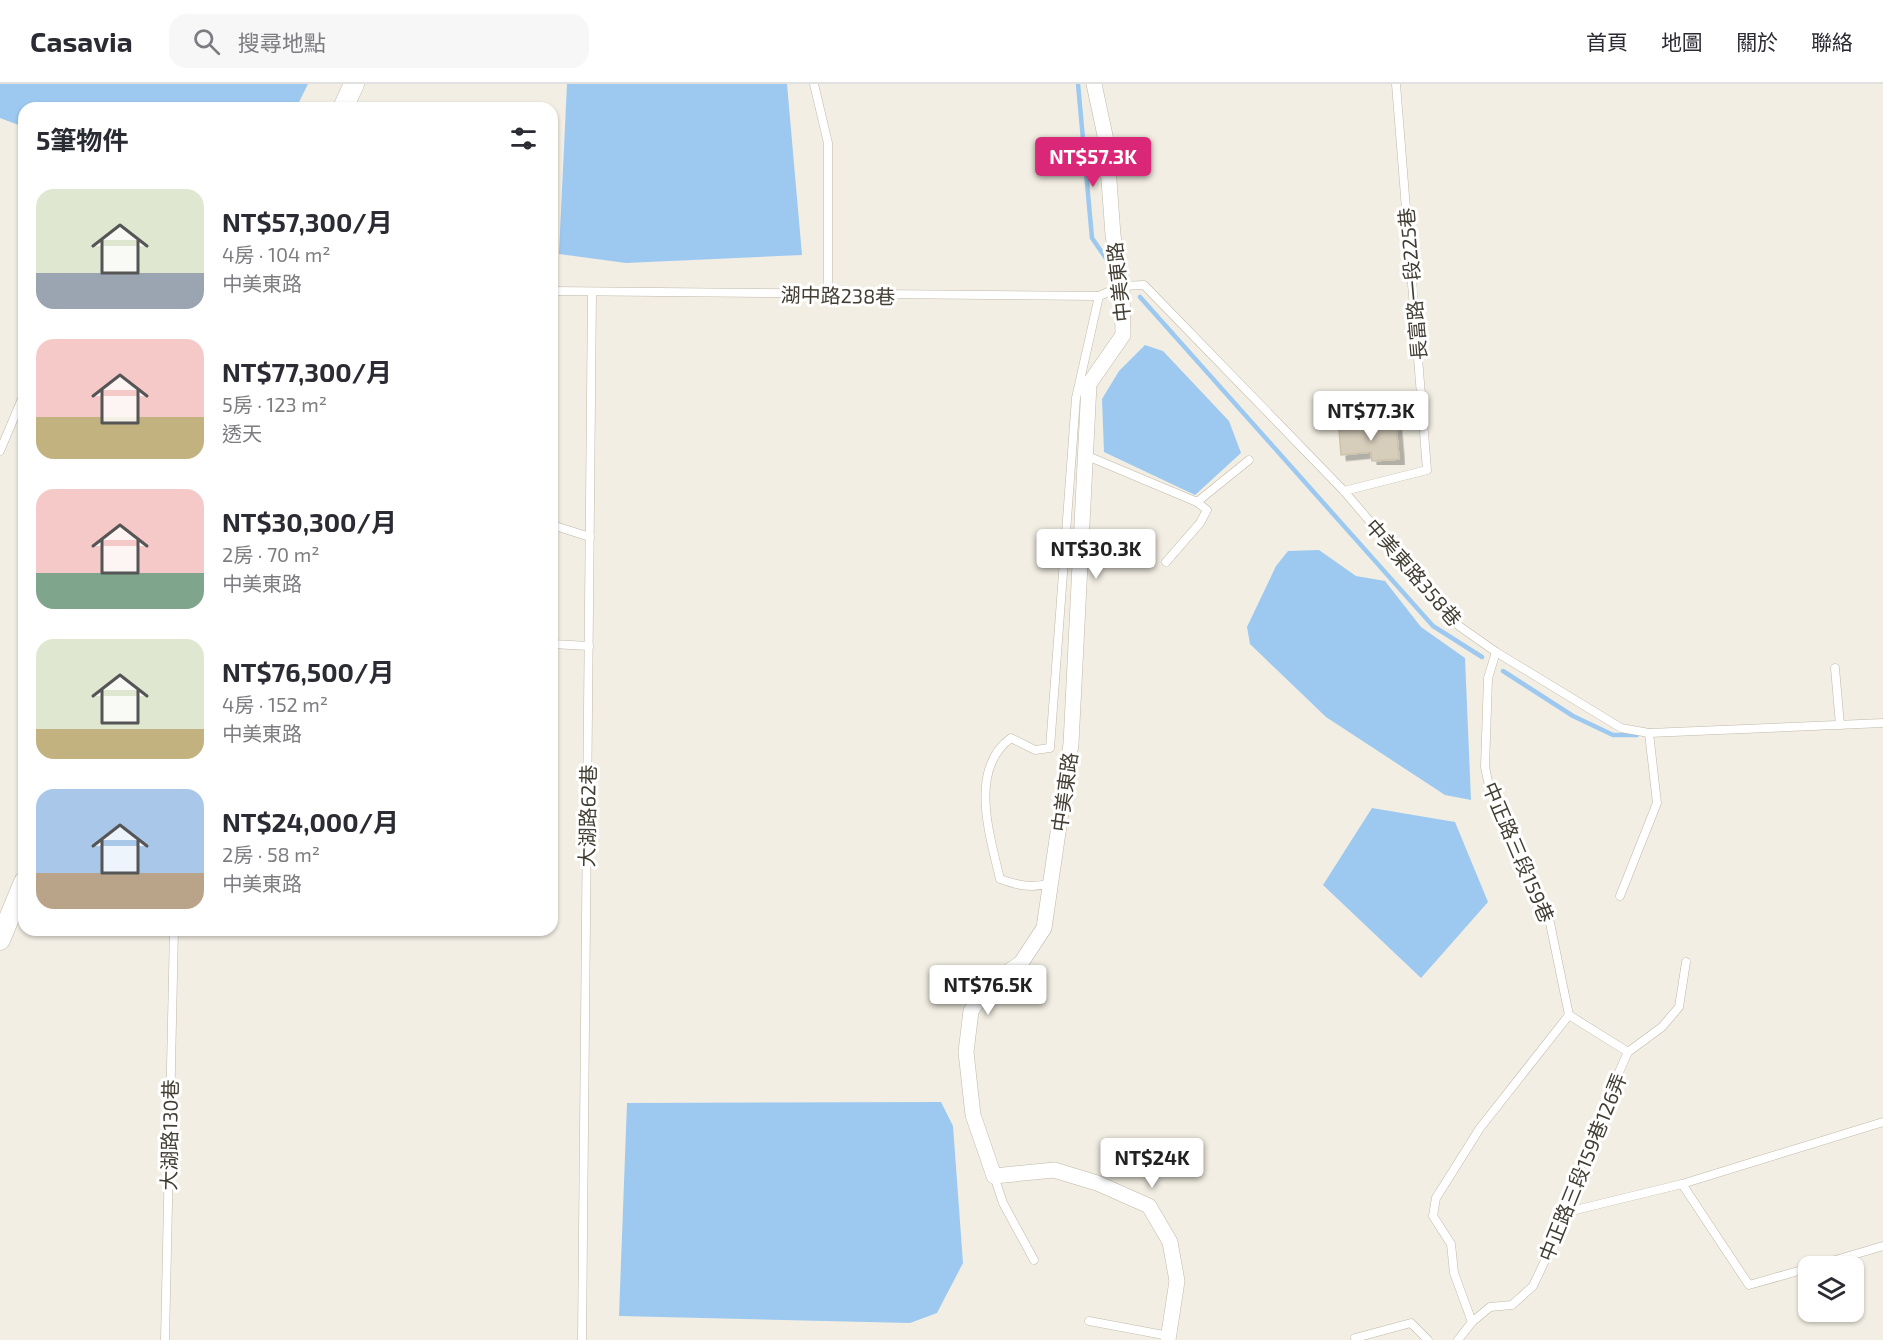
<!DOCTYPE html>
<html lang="zh-TW">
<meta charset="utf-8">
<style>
:root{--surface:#fff;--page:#f7f7f7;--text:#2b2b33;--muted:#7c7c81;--line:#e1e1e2;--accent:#db2777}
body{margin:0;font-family:"Exo 2","Noto Sans TC",sans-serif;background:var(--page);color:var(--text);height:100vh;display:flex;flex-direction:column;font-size:22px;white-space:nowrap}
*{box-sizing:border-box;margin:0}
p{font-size:20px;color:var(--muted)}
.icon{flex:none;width:33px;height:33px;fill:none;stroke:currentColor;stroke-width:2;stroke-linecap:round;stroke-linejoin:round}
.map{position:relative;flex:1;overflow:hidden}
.side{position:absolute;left:18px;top:18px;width:540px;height:834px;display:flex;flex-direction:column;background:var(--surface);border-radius:18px;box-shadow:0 2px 4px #0004}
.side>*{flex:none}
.controls{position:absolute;left:1798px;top:1172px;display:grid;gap:12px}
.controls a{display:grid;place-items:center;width:66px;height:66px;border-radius:12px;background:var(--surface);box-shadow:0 2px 4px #0004;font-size:30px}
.price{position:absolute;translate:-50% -51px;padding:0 14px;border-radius:6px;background:#fff;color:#222;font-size:20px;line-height:39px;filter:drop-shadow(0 2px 3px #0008)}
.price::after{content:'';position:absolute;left:50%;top:36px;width:18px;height:14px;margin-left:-9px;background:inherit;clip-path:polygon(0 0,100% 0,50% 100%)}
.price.active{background:var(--accent);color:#fff}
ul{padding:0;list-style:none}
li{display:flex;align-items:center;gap:18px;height:150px;padding:0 18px}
li span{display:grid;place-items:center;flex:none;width:168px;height:120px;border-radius:18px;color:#555}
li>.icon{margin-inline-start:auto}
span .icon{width:72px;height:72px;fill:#fffc;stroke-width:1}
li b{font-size:26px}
h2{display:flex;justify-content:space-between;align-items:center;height:72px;padding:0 18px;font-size:26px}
header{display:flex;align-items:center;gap:36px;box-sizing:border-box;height:84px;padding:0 30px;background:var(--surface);border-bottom:2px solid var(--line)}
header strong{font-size:28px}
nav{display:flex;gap:33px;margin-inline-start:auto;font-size:21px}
.search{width:420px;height:54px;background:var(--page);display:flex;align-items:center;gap:15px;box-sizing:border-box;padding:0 21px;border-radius:18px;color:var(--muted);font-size:22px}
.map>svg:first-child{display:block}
</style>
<header>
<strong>Casavia</strong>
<div class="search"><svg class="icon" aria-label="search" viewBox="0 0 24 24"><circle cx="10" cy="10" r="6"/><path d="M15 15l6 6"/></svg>搜尋地點</div>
<nav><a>首頁</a><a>地圖</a><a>關於</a><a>聯絡</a></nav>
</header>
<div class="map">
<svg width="1883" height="1256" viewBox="0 0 1883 1256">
<defs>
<filter id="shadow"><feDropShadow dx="5.5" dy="5.5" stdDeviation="0" flood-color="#0004"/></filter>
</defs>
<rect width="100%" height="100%" fill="#f2eee3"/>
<!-- water -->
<g fill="#9dc9f0">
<path d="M0 0H308L296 24H24V43L0 34Z"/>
<path d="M567 0H787L802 171 626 179 559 170Z"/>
<path d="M1145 261 1163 267 1229 337 1241 369 1195 411 1104 368 1102 315 1119 287Z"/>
<path d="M1319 466 1356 492 1385 497 1421 543 1465 574 1471 716 1445 711 1326 633 1250 560 1247 543 1276 482 1288 467Z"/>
<path d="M1372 724 1455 738 1488 818 1421 894 1323 801Z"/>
<path d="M941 1018 953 1042 963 1179 937 1229 910 1239 619 1232 627 1019Z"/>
</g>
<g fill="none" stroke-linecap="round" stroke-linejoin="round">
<!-- stream -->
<g stroke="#9dc9f0" stroke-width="4.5">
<path d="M1078 0 1092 154 1112 183"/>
<path d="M1140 213 1433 542 1482 573"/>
<path d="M1503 587 1573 632 1613 651H1637"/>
</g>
</g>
<!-- building -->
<path fill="#d6cdbb" stroke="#cec3ac" stroke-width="1.5" filter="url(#shadow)" d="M1396 341 1399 375 1372 377 1371 368 1341 371 1339 346Z"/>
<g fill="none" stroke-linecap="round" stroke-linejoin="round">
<defs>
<g id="service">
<path d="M814 0 828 59V211"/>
<path d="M552 207 1099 212 1122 202 1144 201 1344 407 1459 542 1496 568 1621 644 1649 649 1883 639"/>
<path d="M0 367 24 310"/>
<path d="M1085 371 1197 418 1249 376"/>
<path d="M1344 407 1427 386 1396 0"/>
<path d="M552 441 590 453"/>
<path d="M1166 478 1200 439 1207 426 1197 418"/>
<path d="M552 560 589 562"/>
<path d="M1496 568 1488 594 1485 683 1489 702 1509 736 1550 839 1569 931"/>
<path d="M1835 584 1840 641"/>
<path d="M1050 799C1032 805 1017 801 1000 795 990 752 968 685 1011 654L1035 666 1050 664 1076 314 1099 212"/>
<path d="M1620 812 1657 719 1649 649"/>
<path d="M994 1092 1003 1119 1034 1176"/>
<path d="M1682 1100 1749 1201 1809 1184"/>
<path d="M1563 1129 1682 1100 1883 1038"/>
<path d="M1815 1182 1883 1162"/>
<path d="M1089 1237 1169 1252"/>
<path d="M1472 1238 1454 1189 1451 1160 1433 1132 1436 1114 1480 1044 1569 931 1628 968"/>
<path d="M1355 1254 1411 1239 1428 1256"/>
<path d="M165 1256 174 846"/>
<path d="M582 1256 592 208"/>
<path d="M1458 1256 1472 1238 1490 1223 1512 1221 1533 1202 1550 1166 1594 1044 1628 968 1662 943 1679 923 1686 878"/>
</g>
<path id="minor" d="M1094 0 1106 56 1113 151 1122 202 1123 251 1089 300 1071 660 1044 844 1021 879 990 900 971 927 966 968 973 1031 994 1092 1054 1086 1097 1099 1149 1122 1170 1158 1177 1197 1168 1256"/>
<g id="tertiary">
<path d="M343 24 354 0"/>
<path d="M0 856 24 798"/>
</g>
</defs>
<!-- service casing -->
<use href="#service" stroke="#c0b9a9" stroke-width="9"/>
<!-- minor casing -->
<use href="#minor" stroke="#c0b9a9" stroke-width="16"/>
<!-- tertiary casing -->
<use href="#tertiary" stroke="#c0b9a9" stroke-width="21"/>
<!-- service -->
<use href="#service" stroke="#fff" stroke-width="8"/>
<!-- minor -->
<use href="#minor" stroke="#fff" stroke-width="15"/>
<!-- tertiary -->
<use href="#tertiary" stroke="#fff" stroke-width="20"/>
</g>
<g text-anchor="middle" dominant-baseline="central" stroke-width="6" stroke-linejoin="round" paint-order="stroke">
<!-- street labels -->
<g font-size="20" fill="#433e33" stroke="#fff">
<text transform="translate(1118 198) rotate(-96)">中美東路</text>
<text transform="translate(1412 200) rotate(-95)">長富路一段225巷</text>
<text transform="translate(838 211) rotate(1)">湖中路238巷</text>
<text transform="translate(1414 488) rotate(49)">中美東路358巷</text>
<text transform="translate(1064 708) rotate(-82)">中美東路</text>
<text transform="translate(587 732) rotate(-89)">大湖路62巷</text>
<text transform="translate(1519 768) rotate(67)">中正路三段159巷</text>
<text transform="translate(169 1051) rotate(-89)">大湖路130巷</text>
<text transform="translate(1582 1083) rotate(-68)">中正路三段159巷126弄</text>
</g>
</g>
</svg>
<div class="controls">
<a><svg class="icon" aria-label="layers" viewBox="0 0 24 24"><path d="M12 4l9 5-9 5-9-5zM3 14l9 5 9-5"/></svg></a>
</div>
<b class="price active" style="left:1093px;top:104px">NT$57.3K</b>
<b class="price" style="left:1371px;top:358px">NT$77.3K</b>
<b class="price" style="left:1096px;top:496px">NT$30.3K</b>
<b class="price" style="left:988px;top:932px">NT$76.5K</b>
<b class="price" style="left:1152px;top:1105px">NT$24K</b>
<section class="side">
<h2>5筆物件<svg class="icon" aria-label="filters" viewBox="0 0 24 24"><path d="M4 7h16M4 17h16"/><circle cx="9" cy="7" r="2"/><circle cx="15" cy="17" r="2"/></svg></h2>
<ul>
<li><span style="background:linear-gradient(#dfe7d0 70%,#9aa5b1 0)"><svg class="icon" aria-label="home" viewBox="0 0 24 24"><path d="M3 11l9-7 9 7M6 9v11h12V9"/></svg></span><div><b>NT$57,300/月</b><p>4房 · 104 m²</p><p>中美東路</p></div></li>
<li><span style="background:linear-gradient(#f6c9c9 65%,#c2b280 0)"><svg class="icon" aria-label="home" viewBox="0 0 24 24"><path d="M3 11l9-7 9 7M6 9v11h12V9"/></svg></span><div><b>NT$77,300/月</b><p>5房 · 123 m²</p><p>透天</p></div></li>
<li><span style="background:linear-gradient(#f6c9c9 70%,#7fa58c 0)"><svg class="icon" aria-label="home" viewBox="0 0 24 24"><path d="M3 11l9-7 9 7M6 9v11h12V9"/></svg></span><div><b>NT$30,300/月</b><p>2房 · 70 m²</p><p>中美東路</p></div></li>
<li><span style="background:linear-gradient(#dfe7d0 75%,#c2b280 0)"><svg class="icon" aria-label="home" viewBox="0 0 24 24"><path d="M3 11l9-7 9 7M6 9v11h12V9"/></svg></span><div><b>NT$76,500/月</b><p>4房 · 152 m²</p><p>中美東路</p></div></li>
<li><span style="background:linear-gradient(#a9c7e8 70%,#b9a48a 0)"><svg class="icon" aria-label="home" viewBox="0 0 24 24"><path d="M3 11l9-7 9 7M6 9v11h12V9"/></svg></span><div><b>NT$24,000/月</b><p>2房 · 58 m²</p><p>中美東路</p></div></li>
</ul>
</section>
</div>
